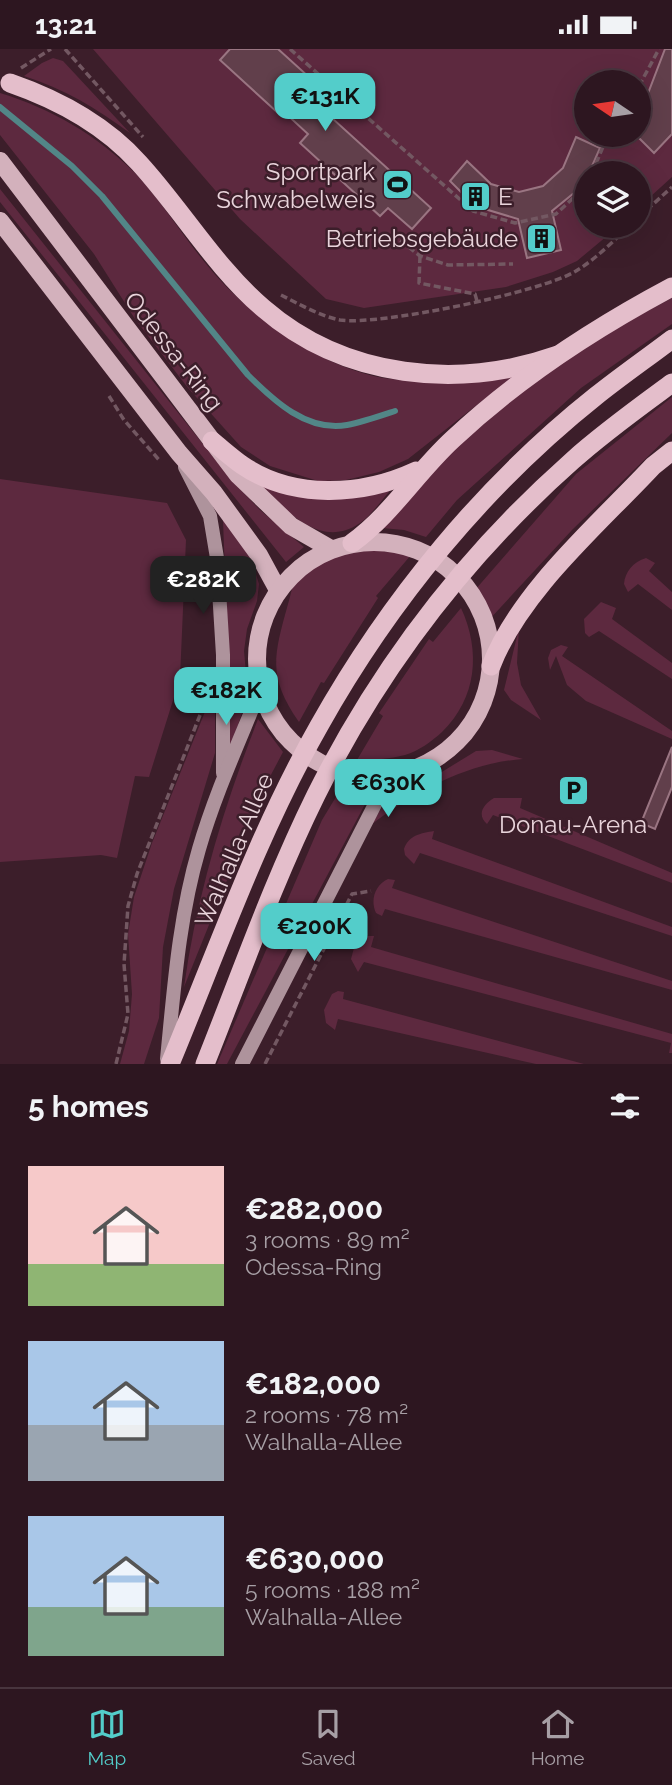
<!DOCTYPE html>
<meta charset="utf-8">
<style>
:root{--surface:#2d1620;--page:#39232d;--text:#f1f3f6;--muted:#a79fa5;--line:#48353e;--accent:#53cdca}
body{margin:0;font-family:Raleway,sans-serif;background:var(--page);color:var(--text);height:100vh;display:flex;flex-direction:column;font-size:26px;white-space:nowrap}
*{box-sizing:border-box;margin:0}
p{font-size:23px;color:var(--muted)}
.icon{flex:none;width:38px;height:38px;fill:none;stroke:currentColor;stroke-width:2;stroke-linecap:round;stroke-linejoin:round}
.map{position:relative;height:1015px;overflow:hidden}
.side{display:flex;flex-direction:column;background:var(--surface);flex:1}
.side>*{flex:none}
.needle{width:46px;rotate:283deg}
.buttons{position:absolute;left:574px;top:21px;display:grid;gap:14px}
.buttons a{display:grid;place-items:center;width:77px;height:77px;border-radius:50%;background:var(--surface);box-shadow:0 7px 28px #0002,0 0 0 2px var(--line);font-size:35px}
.price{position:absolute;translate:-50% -60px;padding:0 16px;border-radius:14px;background:var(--accent);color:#111;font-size:23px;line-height:46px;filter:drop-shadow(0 2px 4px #0008)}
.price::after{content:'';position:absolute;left:50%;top:42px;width:21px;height:16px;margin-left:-10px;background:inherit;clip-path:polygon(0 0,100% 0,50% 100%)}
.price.active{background:#222;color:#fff}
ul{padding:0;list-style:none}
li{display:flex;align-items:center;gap:21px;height:175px;padding:0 28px}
li span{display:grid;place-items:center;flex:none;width:196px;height:140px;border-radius:0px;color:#555}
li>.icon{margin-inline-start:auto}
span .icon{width:84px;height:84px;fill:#fffc;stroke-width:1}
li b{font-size:30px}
h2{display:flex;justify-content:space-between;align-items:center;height:84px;padding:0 28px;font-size:30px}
.status{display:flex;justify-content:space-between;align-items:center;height:49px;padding:0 35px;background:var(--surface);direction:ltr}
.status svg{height:19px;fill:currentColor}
.menu{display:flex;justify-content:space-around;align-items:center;height:98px;border-top:2px solid var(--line);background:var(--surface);font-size:19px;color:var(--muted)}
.menu a{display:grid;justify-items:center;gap:4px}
.menu .active{color:var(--accent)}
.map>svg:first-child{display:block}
</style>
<div class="status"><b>13:21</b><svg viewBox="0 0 49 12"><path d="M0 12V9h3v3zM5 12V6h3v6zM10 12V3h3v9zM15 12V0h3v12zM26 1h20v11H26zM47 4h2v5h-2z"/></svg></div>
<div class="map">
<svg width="672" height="1015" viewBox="0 0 672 1015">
<rect width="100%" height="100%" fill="#3c1e2a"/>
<!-- green -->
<g fill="#5d293f" fill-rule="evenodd">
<path d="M93 0H672V128L639 158V124H586V177H619L577 212 553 223 506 238 364 259 326 250 240 170ZM586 33H639V86H586Z"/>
<path d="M53 9 63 12 130 84C96 59 65 40 24 27L42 14Z"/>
<path d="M0 44C52 60 97 86 136 125 164 155 185 191 212 222 256 273 332 327 401 331 440 333 481 326 519 323L408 410 379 423 346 431 318 432 270 417 241 398 188 339 135 270 94 205 0 86Z"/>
<path d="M0 140 234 434 260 461 304 498 286 513 0 153Z"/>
<path d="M672 249V275L581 339 457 451 426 488 404 481 382 479C401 457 420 432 442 412 510 347 588 291 672 249Z"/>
<path d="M672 348V384L572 481 488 572 475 541 576 425Z"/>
<path d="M0 430 167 454 186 491 180 629 149 728 135 727 117 809 101 806 0 813Z"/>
<path d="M253 430 394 437C383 449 372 466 360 474 318 503 281 456 253 430Z"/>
<path d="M223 471 250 506 259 535 257 552 247 580 244 602 248 646 228 706 230 660Z"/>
<path d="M369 500 411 506 376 547 378 549 324 634 321 633 299 673C267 627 274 606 288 555 292 543 291 535 300 526 317 507 345 501 369 500Z"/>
<path d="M646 509 655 514 649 522 672 543V561L638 535 628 543 624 535C625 523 633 513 646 509Z"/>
<path d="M601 553 616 559 612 570 672 614V630L599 582 589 588 585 584 584 570Z"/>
<path d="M461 559C481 602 477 649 442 683 432 692 419 702 405 706 390 710 374 711 357 711L383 667 379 664 429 590 433 593Z"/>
<path d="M519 579 517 614 521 636 541 671 511 651 504 641Z"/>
<path d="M561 596 568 598 562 607 672 682V690L586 652 567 636 556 607 550 621 548 609 551 601Z"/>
<path d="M215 638V704L174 840 163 898 159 969 144 1015H120L129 982 132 945 128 885 134 848 152 794Z"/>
<path d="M258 670 283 703 264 739 184 938C197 845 224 757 258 670Z"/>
<path d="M492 701 523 710C467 714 416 742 372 775L392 741 432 729 476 702Z"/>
<path d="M342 738 372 742 227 1015H217L322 771Z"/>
<path d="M494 749H522L520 759 672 824V834L493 766 487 775C476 765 484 755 494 749Z"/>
<path d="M434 782 432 790 672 878V887L420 804 414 815 405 806 404 800C409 786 421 784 434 782Z"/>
<path d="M388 830 395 831 392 839 672 932V941L385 860 382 867 376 864C370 851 375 836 388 830Z"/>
<path d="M365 887H374L371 898 672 985V1004H669L671 994 364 913 358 923 351 910 354 899Z"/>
<path d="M338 942 344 943 343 950 584 1015H536L338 970 335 981 326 974 324 961 332 945Z"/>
</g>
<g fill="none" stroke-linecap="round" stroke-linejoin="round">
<!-- stream -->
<path stroke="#528687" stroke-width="6" d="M0 58 72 117 102 147 248 326C274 352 307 383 347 376 363 373 380 367 395 362"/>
</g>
<!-- building -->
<g fill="#613f4b" stroke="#9a7582" stroke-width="2">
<path d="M230 0H278L310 29 300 40 431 159 412 180 388 159 380 167 300 94 308 85 282 61 278 64 220 11Z"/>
<path d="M665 0H672V85L654 104 639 89V68Z"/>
<path d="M576 88 600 99 589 124H586L585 135 552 162 561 201 527 209 518 170 475 157 450 132 467 112 491 135 519 143 543 137 563 119Z"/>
<path d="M672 698V738L655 780 641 774Z"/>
</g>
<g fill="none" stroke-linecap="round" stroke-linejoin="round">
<!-- path -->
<g stroke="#735862" stroke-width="3.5" stroke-dasharray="7 3.5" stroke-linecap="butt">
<path d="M65 0 143 88"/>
<path d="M290 0 473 162 515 174 556 165 586 137"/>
<path d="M21 19 51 0"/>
<path d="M639 37 659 0"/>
<path d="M592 124 608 86"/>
<path d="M639 168 672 138"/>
<path d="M392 185 420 207 448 216 513 215"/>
<path d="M420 207 419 234 475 245 477 252"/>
<path d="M281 246C299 255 320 267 340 271 379 277 542 243 576 222 596 210 613 192 630 177"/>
<path d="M109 347 124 371 160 412"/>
<path d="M116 1015 128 965 124 915 128 857 137 825 206 651"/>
<path d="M265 1015 352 845 371 842"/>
</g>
<!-- secondary -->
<g stroke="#ae939c" stroke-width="14">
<path d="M185 418 210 467 217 509 223 606V724"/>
<path d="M167 1010C174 939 179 868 199 800 215 745 239 693 260 641"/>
<path d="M242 1015 390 726"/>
</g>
<!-- primary -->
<g stroke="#d3b1bc" stroke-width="18">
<path d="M0 112 238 426 291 477 331 500"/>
<path d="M0 172 179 404 214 444 259 506 278 541"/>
<circle cx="374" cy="610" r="117"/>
</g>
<!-- trunk -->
<g stroke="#e4becb" stroke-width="19">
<path d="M10 34C59 51 104 75 139 114 182 161 215 218 263 259 345 330 459 341 558 306"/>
<path d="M212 392C222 400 232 409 242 416 293 451 362 447 416 422"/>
<path d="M352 494C391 466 417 423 453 390 518 329 593 280 672 238"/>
<path d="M491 617C520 542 598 476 653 417L672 402"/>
<path d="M170 1015C217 902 258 784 319 677 389 552 484 436 596 347 621 327 647 309 672 290"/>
<path d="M205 1015C241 925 273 833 316 746 379 620 466 506 572 412 603 384 638 359 672 334"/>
</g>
</g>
<!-- icons -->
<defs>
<symbol id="stadium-square" viewBox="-11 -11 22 22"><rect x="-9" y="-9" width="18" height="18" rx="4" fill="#53cdca" stroke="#3c1e2a"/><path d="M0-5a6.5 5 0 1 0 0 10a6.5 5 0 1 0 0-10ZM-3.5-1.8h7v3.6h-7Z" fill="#111"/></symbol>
<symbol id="building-square" viewBox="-11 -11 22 22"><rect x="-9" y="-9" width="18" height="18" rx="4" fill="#53cdca" stroke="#3c1e2a"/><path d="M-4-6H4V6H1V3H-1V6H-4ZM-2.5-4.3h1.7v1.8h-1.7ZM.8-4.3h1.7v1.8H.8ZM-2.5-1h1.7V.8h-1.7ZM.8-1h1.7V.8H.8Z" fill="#111"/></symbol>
<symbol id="parking-square" viewBox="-11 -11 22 22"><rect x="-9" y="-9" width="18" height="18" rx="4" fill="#53cdca" stroke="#3c1e2a"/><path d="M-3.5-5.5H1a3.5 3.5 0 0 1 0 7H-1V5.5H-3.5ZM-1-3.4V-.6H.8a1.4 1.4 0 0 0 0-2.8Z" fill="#111"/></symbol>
</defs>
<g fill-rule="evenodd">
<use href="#stadium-square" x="380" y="118" width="35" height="35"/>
<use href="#building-square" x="458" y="130" width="35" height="35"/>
<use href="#building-square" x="524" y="172" width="35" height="35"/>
<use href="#parking-square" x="556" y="724" width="35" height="35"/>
</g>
<g text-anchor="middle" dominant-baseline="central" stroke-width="5" stroke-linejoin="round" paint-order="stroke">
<!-- poi labels -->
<g font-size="24" fill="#e9d4db" stroke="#3c1e2a" text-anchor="end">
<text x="375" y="122">Sportpark<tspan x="375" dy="28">Schwabelweis</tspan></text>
<text x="498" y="147" text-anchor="start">E</text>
<text x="518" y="189">Betriebsgebäude</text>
<text x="573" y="775" text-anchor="middle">Donau-Arena</text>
</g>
<!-- street labels -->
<g font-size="24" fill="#e9d4db" stroke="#3c1e2a">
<text transform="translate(174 302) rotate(52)">Odessa-Ring</text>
<text transform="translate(234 801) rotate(-67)">Walhalla-Allee</text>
</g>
</g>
</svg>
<div class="buttons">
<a><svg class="needle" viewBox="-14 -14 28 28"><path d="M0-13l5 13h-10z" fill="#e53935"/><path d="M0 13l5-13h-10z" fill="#a79fa5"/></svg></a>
<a><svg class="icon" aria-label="layers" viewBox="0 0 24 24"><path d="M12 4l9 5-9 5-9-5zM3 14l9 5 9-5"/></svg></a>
</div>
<b class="price" style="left:325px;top:84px">€131K</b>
<b class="price active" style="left:203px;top:567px">€282K</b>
<b class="price" style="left:226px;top:678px">€182K</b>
<b class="price" style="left:388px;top:770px">€630K</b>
<b class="price" style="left:314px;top:914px">€200K</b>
</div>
<section class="side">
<h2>5 homes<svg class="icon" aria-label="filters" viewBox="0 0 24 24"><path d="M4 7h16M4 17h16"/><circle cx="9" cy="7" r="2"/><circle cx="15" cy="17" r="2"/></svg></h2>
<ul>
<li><span style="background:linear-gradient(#f6c9c9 70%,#8fb573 0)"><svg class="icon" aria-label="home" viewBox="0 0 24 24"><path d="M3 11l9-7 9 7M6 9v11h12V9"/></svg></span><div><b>€282,000</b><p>3 rooms · 89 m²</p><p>Odessa-Ring</p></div></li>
<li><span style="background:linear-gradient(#a9c7e8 60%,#9aa5b1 0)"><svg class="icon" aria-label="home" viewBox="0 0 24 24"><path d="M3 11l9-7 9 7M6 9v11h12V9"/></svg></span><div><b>€182,000</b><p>2 rooms · 78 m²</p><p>Walhalla-Allee</p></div></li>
<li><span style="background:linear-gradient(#a9c7e8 65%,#7fa58c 0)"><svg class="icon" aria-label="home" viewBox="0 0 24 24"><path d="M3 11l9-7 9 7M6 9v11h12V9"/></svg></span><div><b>€630,000</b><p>5 rooms · 188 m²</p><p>Walhalla-Allee</p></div></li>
</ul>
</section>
<nav class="menu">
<a class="active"><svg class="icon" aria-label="map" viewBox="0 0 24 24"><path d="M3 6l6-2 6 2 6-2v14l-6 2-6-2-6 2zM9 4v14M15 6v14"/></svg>Map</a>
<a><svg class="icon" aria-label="saved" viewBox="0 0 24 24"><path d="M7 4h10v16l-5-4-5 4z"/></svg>Saved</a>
<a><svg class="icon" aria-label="home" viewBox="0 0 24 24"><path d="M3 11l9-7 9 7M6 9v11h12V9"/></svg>Home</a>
</nav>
